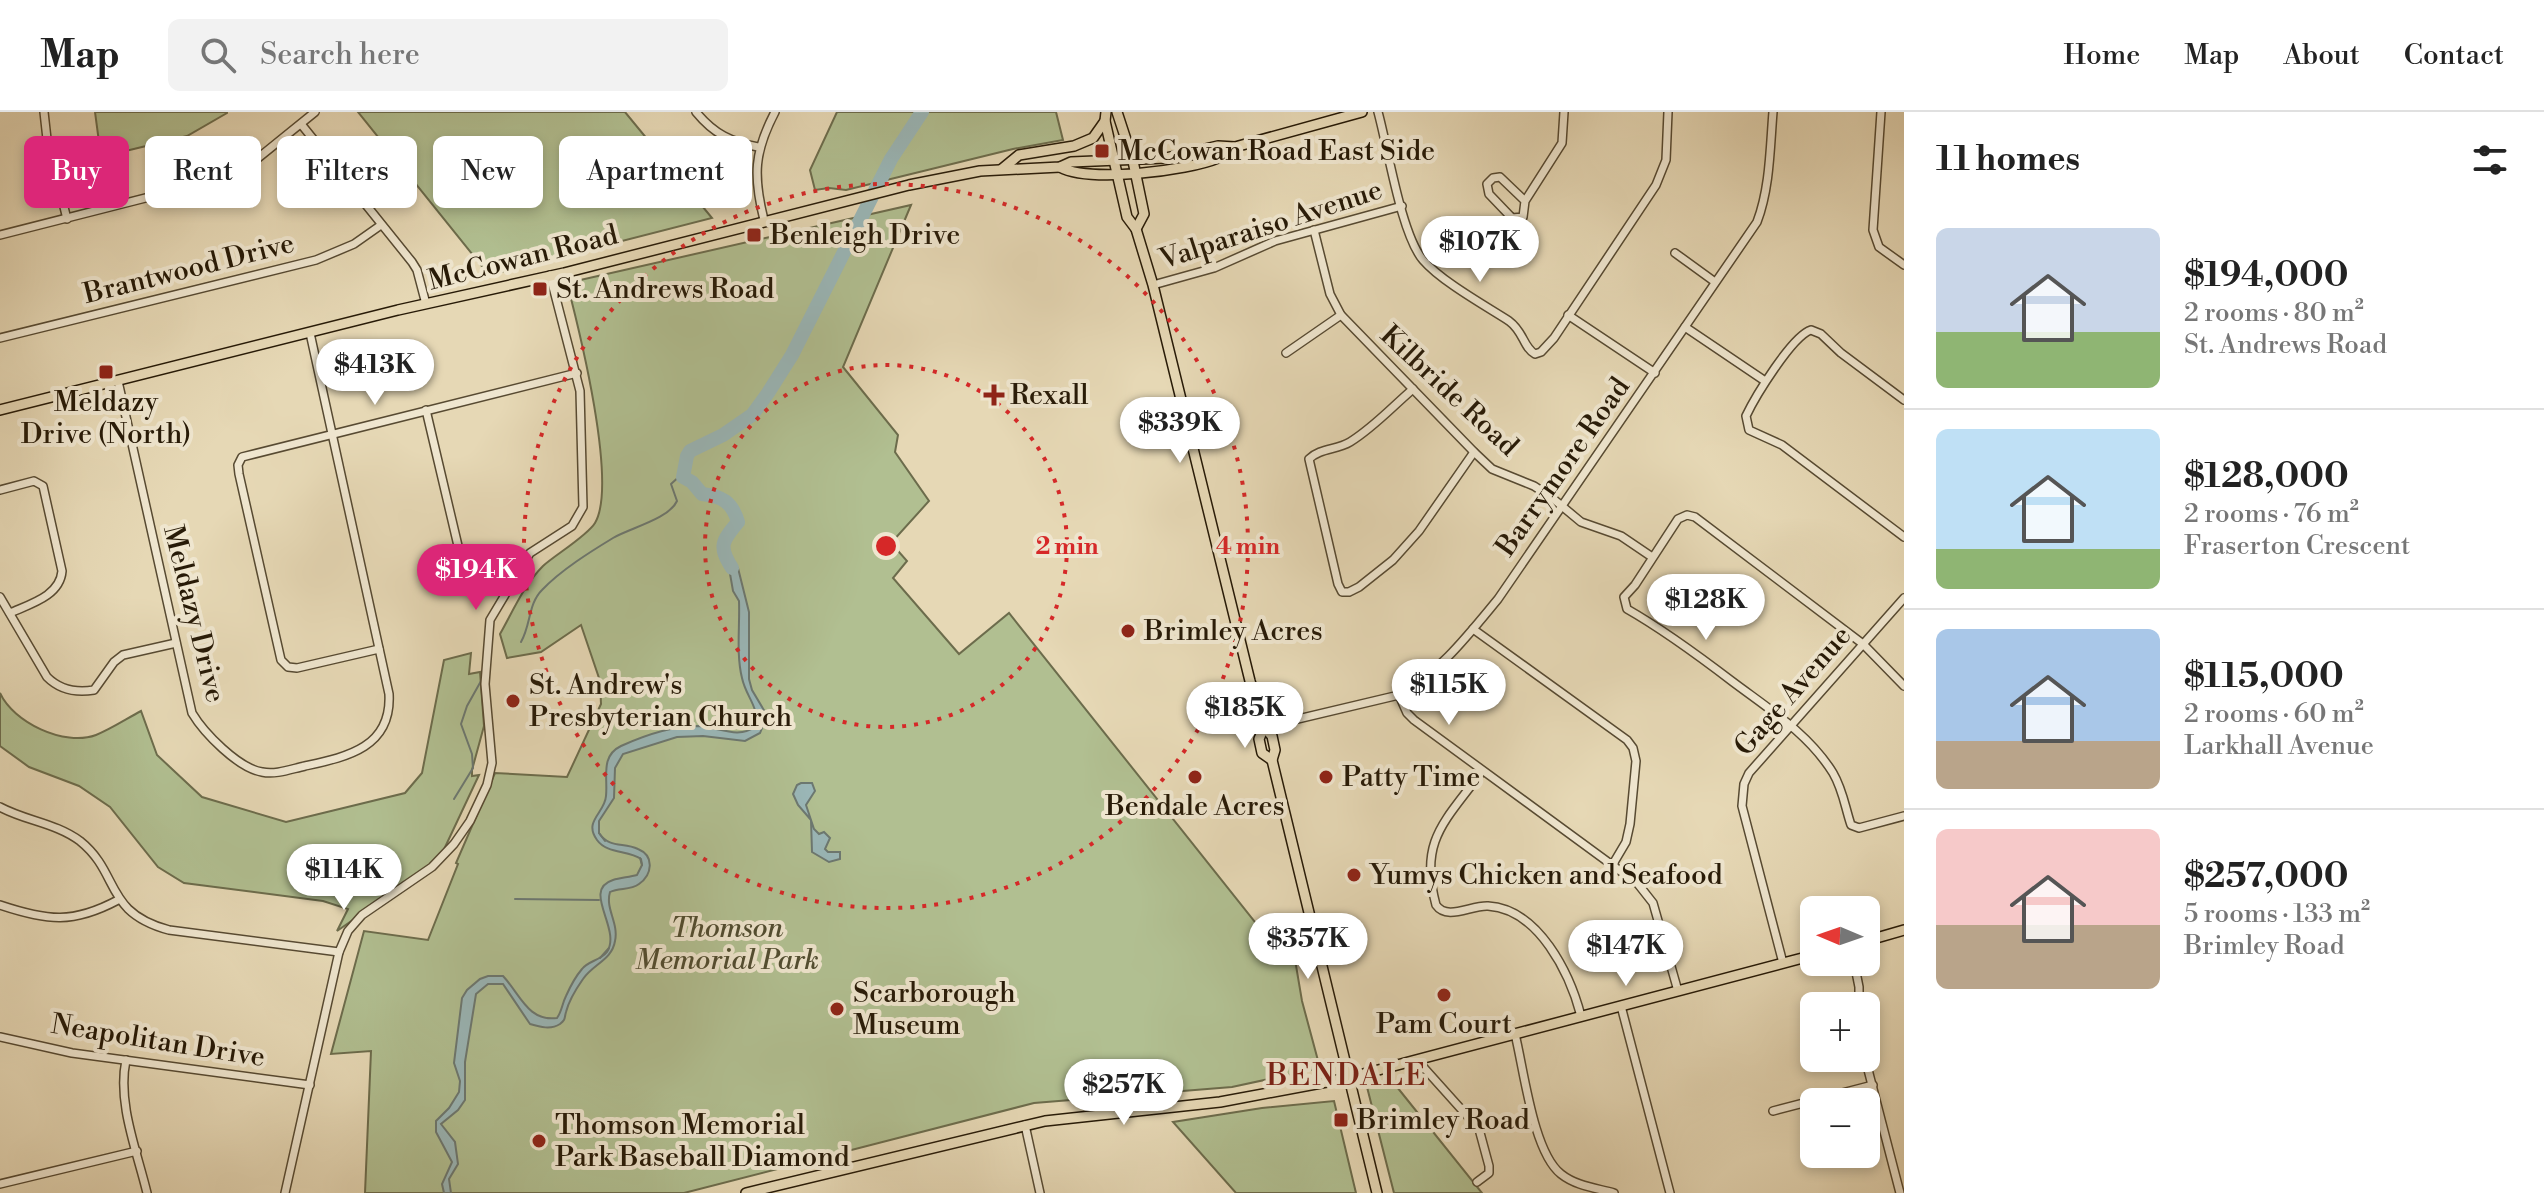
<!DOCTYPE html>
<meta charset="utf-8">
<style>
:root{--surface:#fff;--page:#f2f2f2;--text:#222;--muted:#767676;--line:#e0e0e0;--accent:#db2777}
body{margin:0;font-family:"Libre Bodoni",serif;background:var(--page);color:var(--text);height:100vh;display:flex;flex-direction:column;font-size:30px;white-space:nowrap}
*{box-sizing:border-box;margin:0}
p{font-size:26px;color:var(--muted)}
.icon{flex:none;width:44px;height:44px;fill:none;stroke:currentColor;stroke-width:2;stroke-linecap:round;stroke-linejoin:round}
.map{position:relative;flex:1;overflow:hidden}
.drawer{display:flex;flex-direction:column;background:var(--surface);width:640px}
.drawer>*{flex:none}
.hud{position:absolute;left:24px;top:24px;width:760px;height:72px;display:flex;gap:16px}
.needle{width:52px;rotate:272deg}
.fabs{position:absolute;left:1800px;top:784px;display:grid;gap:16px}
.fabs a{display:grid;place-items:center;width:80px;height:80px;border-radius:12px;background:var(--surface);box-shadow:0 4px 12px #0003;font-size:40px}
.price{position:absolute;translate:-50% -68px;padding:0 18px;border-radius:28px;background:#fff;color:#222;font-size:26px;line-height:52px;filter:drop-shadow(0 2px 4px #0008)}
.price::after{content:'';position:absolute;left:50%;top:48px;width:24px;height:18px;margin-left:-12px;background:inherit;clip-path:polygon(0 0,100% 0,50% 100%)}
.price.on{background:var(--accent);color:#fff}
ul{padding:0;list-style:none}
li{display:flex;align-items:center;gap:24px;height:200px;padding:0 32px}
li+li{border-top:2px solid var(--line)}
li span{display:grid;place-items:center;flex:none;width:224px;height:160px;border-radius:12px;color:#555}
li>.icon{margin-inline-start:auto}
span .icon{width:96px;height:96px;fill:#fffc;stroke-width:1}
li b{font-size:34px}
h2{display:flex;justify-content:space-between;align-items:center;height:96px;padding:0 32px;font-size:34px}
.chip{padding:0 28px;border-radius:12px;background:var(--surface);box-shadow:0 4px 12px #0003;font-size:28px;line-height:72px}
.chip.on{background:var(--accent);color:#fff}
header{display:flex;align-items:center;gap:48px;box-sizing:border-box;height:112px;padding:0 40px;background:var(--surface);border-bottom:2px solid var(--line)}
header strong{font-size:38px}
nav{display:flex;gap:44px;margin-inline-start:auto;font-size:28px}
.search{width:560px;height:72px;background:var(--page);display:flex;align-items:center;gap:20px;box-sizing:border-box;padding:0 28px;border-radius:12px;color:var(--muted);font-size:30px}
main{display:flex;flex:1;min-height:0}
.map>svg:first-child{display:block}
</style>
<header>
<strong>Map</strong>
<div class="search"><svg class="icon" aria-label="search" viewBox="0 0 24 24"><circle cx="10" cy="10" r="6"/><path d="M15 15l6 6"/></svg>Search here</div>
<nav><a>Home</a><a>Map</a><a>About</a><a>Contact</a></nav>
</header>
<main>
<div class="map">
<svg width="1904" height="1081" viewBox="0 0 1904 1081">
<rect width="100%" height="100%" fill="#e6d8b5"/>
<filter id="stains"><feTurbulence type="fractalNoise" baseFrequency=".0025" numOctaves="4"/><feColorMatrix values="0 0 0 0 .2 0 0 0 0 .09 0 0 0 0 .02 0 0 0 .5 -.17"/></filter>
<radialGradient id="worn" r=".72"><stop offset=".6" stop-color="#630" stop-opacity="0"/><stop offset="1" stop-color="#630" stop-opacity=".3"/></radialGradient>
<!-- green -->
<g fill="#b1bf91" stroke="#6c6c4c" stroke-width="2">
<path d="M95 0H227V1L187 24 101 45Z"/>
<path d="M358 0H625L712 106 489 163Z"/>
<path d="M837 0H1056L1063 28 1013 37 846 78 829 76 815 78 810 58Z"/>
<path d="M911 93 843 255 898 323 895 340 929 389 891 431 907 449 893 466 959 542 1009 501 1259 815 1288 806 1302 889 1320 956 1232 975 1034 991 684 1081H365L371 939 331 942 364 819 428 828 458 752 456 751 495 661 567 665 601 592 600 569 581 513 541 540 507 546 500 522C513 499 524 473 543 454 555 443 587 424 595 411 618 372 579 217 567 171Z"/>
<path d="M471 541 469 562 480 560 484 614 472 658V664L479 663 439 748 337 819 348 797 323 789 184 771 158 755 110 695 79 674 29 655 0 634V581C13 610 64 635 96 623 111 617 126 607 141 599L157 643 202 685 286 710 405 681 422 661 444 548Z"/>
<path d="M1393 970 1482 1081H1394L1367 975Z"/>
<path d="M1334 989 1356 1081H1236L1173 1010 1262 996Z"/>
</g>
<!-- water -->
<g fill="#9ab7b8" stroke="#6c7871" stroke-width="2">
<path d="M729 456H738L749 500V567L752 578 765 600 764 611 760 621 745 629 703 624 677 625 623 642 615 656 614 686 599 709V721C610 737 623 730 638 737 655 744 652 763 639 772 630 779 619 775 610 780 605 797 619 811 615 829 612 848 593 852 583 867 576 877 569 888 566 900 564 907 566 907 560 912 551 918 540 915 530 912L503 872H488L476 882 465 950V988L458 998 441 1012 455 1030 458 1052 449 1067 451 1081H444L442 1072 452 1050 436 1020V1009L449 996 459 980 460 969 454 951 462 886 467 878 480 867 488 864H503C520 882 528 910 557 906 562 899 562 892 566 884 570 875 576 864 582 857 588 849 601 848 607 840 622 817 581 778 613 768 620 766 629 765 637 763L642 753 641 747C628 738 607 742 597 728 583 709 605 701 606 684 608 666 600 644 621 634 643 624 673 614 698 614 719 615 738 628 756 614 759 594 746 585 742 566 736 542 740 514 739 489L733 479Z"/>
<path d="M801 671H812L815 679 806 693 814 717 819 722 824 720 830 726 825 737 828 740H840V747L829 750 812 740 811 708 798 693 793 682 797 673Z"/>
</g>
<g fill="none" stroke-linecap="round" stroke-linejoin="round">
<!-- stream -->
<g stroke="#6c7871" stroke-width="2">
<path d="M521 530C531 513 528 492 542 478 561 458 590 440 613 426 630 416 669 407 677 389L671 372 682 362"/>
<path d="M454 687 473 656 472 642 461 612 467 594 481 569"/>
<path d="M599 721 605 729"/>
<path d="M640 746 642 753"/>
<path d="M515 787 599 788"/>
<path d="M600 846 609 836"/>
</g>
<!-- river -->
<path stroke="#9ab7b8" stroke-width="14" d="M732 456C718 434 722 429 738 410 732 390 722 384 702 382L692 370 683 365 687 344 690 339 723 323 752 303 768 281 792 243 891 47 922 0"/>
<defs>
<g id="minor">
<path d="M44 0 47 27 67 107"/>
<path d="M696 0C714 22 731 30 758 35"/>
<path d="M1378 0C1388 36 1401 122 1423 148 1441 169 1484 193 1509 209 1524 220 1523 235 1535 242L1541 240 1554 226 1656 73 1666 48 1668 0"/>
<path d="M1881 0 1873 118 1879 135 1904 153"/>
<path d="M301 12 412 150 417 158 426 192"/>
<path d="M1525 89 1500 65 1493 66 1487 72 1489 82 1512 106 1523 105 1525 89 1562 31 1564 0"/>
<path d="M764 108C753 64 754 40 775 0"/>
<path d="M1314 118 1330 182 1341 203 1474 340 1492 357 1534 374 1551 385 1581 410 1621 424 1652 445"/>
<path d="M0 123 224 66 247 55 315 0"/>
<path d="M1675 141 1715 170"/>
<path d="M1153 173 1214 156 1275 129 1402 94"/>
<path d="M1568 203 1655 261"/>
<path d="M1685 215 1765 269"/>
<path d="M0 226 316 148 354 132 381 113"/>
<path d="M1286 241 1341 203"/>
<path d="M118 269 192 601C204 621 238 656 262 660 276 663 291 657 305 654 346 645 392 636 389 582L310 221"/>
<path d="M1413 277C1392 295 1373 316 1350 330 1337 338 1320 336 1309 347L1338 472 1342 480H1349L1359 475 1393 448 1419 419 1474 340"/>
<path d="M1904 288 1841 241 1821 222 1811 218C1792 224 1755 285 1746 304L1749 318 1782 333 1904 425"/>
<path d="M426 298 459 438 469 449 508 476"/>
<path d="M0 378 34 369 43 374 62 459C60 484 30 492 10 501"/>
<path d="M0 485 47 565C60 578 76 581 94 578L114 550 123 543 176 531"/>
<path d="M1473 517 1627 628 1633 636 1636 649 1630 712 1626 730 1613 752"/>
<path d="M379 537 297 556 288 555 281 548 239 362 238 353 242 345 577 261"/>
<path d="M1904 574 1863 532 1695 405 1687 403 1678 407 1635 473 1624 485 1627 497C1664 518 1699 544 1733 570 1769 597 1809 622 1833 661 1843 678 1845 695 1851 713L1859 716 1904 704"/>
<path d="M1399 583 1407 601 1414 608 1638 772 1653 791 1678 879"/>
<path d="M1264 615 1399 583C1439 561 1469 522 1498 487L1757 110C1770 76 1770 36 1773 0"/>
<path d="M1482 659C1447 708 1418 727 1436 793 1447 809 1471 793 1488 794 1539 797 1570 862 1581 904"/>
<path d="M0 695C26 709 56 711 80 729 121 762 103 800 169 818L339 840"/>
<path d="M0 793C48 809 73 812 118 788"/>
<path d="M1854 850 1859 875V894"/>
<path d="M1783 851 1742 694 1744 672 1749 661 1904 486"/>
<path d="M1621 894 1670 1081"/>
<path d="M1515 922C1524 958 1533 1040 1561 1062 1576 1074 1596 1076 1614 1081"/>
<path d="M0 925 72 941 310 973"/>
<path d="M1865 946 1900 1081"/>
<path d="M126 948C117 991 137 1039 147 1081"/>
<path d="M1417 948 1479 1017 1489 1054V1061L1477 1070"/>
<path d="M1773 999 1873 973"/>
<path d="M1025 1013 1040 1081"/>
<path d="M0 1072 137 1039"/>
<path d="M285 1081 339 840 348 819 362 803 432 755 454 732 470 709 487 673 492 651 485 572 490 508 530 441 572 414 583 395 580 279 550 163"/>
</g>
<g id="major">
<path d="M1106 0 1105 9 1127 105 1136 117 1153 173 1250 569 1264 615 1272 624 1275 638 1272 648 1377 1081"/>
<path d="M1117 0 1133 49 1144 102 1136 117"/>
<path d="M1060 55C1089 71 1187 59 1218 46 1224 44 1229 39 1234 35"/>
<path d="M1002 57 1019 43 1074 34 1093 26 1105 9"/>
<path d="M0 298 398 198 564 161 909 73 980 59 1060 55 1071 50 1166 46 1218 34 1235 35 1362 0"/>
<path d="M1264 615 1259 627 1262 641 1272 648"/>
<path d="M1866 829 1904 818"/>
<path d="M746 1081 1045 1009 1220 990 1348 966 1814 843"/>
</g>
</defs>
<!-- minor casing -->
<use href="#minor" stroke="#574a32" stroke-width="10"/>
<!-- major casing -->
<use href="#major" stroke="#271a07" stroke-width="12"/>
<!-- minor -->
<use href="#minor" stroke="#efe6cf" stroke-width="7"/>
<!-- major -->
<use href="#major" stroke="#e6d8b5" stroke-width="9"/>
</g>
<!-- distance rings -->
<g fill="none" stroke="#d62828" stroke-width="4" stroke-dasharray="4 8">
<circle cx="886" cy="434" r="181"/>
<circle cx="886" cy="434" r="362"/>
</g>
<!-- markers -->
<g fill="#8f2418" stroke="#efe6cf" stroke-width="3">
<rect x="1094" y="31" width="16" height="16" rx="4"/>
<rect x="746" y="115" width="16" height="16" rx="4"/>
<rect x="532" y="169" width="16" height="16" rx="4"/>
<rect x="98" y="252" width="16" height="16" rx="4"/>
<path d="M990 271h8v8h8v8h-8v8h-8v-8h-8v-8h8z"/>
<circle cx="1128" cy="519" r="8"/>
<circle cx="513" cy="589" r="8"/>
<circle cx="1195" cy="665" r="8"/>
<circle cx="1326" cy="665" r="8"/>
<circle cx="1354" cy="763" r="8"/>
<circle cx="1444" cy="883" r="8"/>
<circle cx="837" cy="897" r="8"/>
<rect x="1333" y="1000" width="16" height="16" rx="4"/>
<circle cx="539" cy="1029" r="8"/>
</g>
<g text-anchor="middle" dominant-baseline="central" stroke-width="8" stroke-linejoin="round" paint-order="stroke">
<!-- poi labels -->
<g font-size="28" fill="#271a07" stroke="#efe6cf" text-anchor="start">
<text x="1118" y="39">McCowan Road East Side</text>
<text x="770" y="123">Benleigh Drive</text>
<text x="556" y="177">St. Andrews Road</text>
<text x="1010" y="283">Rexall</text>
<text x="106" y="290" text-anchor="middle">Meldazy<tspan x="106" dy="32">Drive (North)</tspan></text>
<text x="1144" y="519">Brimley Acres</text>
<text x="529" y="573">St. Andrew's<tspan x="529" dy="32">Presbyterian Church</tspan></text>
<text x="1342" y="665">Patty Time</text>
<text x="1195" y="694" text-anchor="middle">Bendale Acres</text>
<text x="1370" y="763">Yumys Chicken and Seafood</text>
<text x="853" y="881">Scarborough<tspan x="853" dy="32">Museum</tspan></text>
<text x="1444" y="912" text-anchor="middle">Pam Court</text>
<text x="1357" y="1008">Brimley Road</text>
<text x="555" y="1013">Thomson Memorial<tspan x="555" dy="32">Park Baseball Diamond</tspan></text>
</g>
<!-- street labels -->
<g font-size="28" fill="#271a07" stroke="#efe6cf">
<text transform="translate(1271 113) rotate(-18)">Valparaiso Avenue</text>
<text transform="translate(523 146) rotate(-14)">McCowan Road</text>
<text transform="translate(189 157) rotate(-14)">Brantwood Drive</text>
<text transform="translate(1449 279) rotate(43)">Kilbride Road</text>
<text transform="translate(1563 355) rotate(-55)">Barrymore Road</text>
<text transform="translate(194 502) rotate(76)">Meldazy Drive</text>
<text transform="translate(1793 579) rotate(-49)">Gage Avenue</text>
<text transform="translate(158 929) rotate(9)">Neapolitan Drive</text>
</g>
<!-- park labels -->
<g font-size="28" font-style="italic" fill="#504c30" stroke="#efe6cf">
<text x="727" y="816">Thomson<tspan x="727" dy="32">Memorial Park</tspan></text>
</g>
<!-- neighbourhood labels -->
<g font-size="30" letter-spacing="2" fill="#7a1f14" stroke="#efe6cf">
<text x="1347" y="964">BENDALE</text>
</g>
</g>
<circle cx="886" cy="434" r="12" fill="#d62828" stroke="#efe6cf" stroke-width="4"/>
<g font-size="24" text-anchor="middle" font-weight="bold" fill="#d62828" stroke="#efe6cf" stroke-width="8" stroke-linejoin="round" paint-order="stroke">
<text x="1067" y="442">2 min</text>
<text x="1248" y="442">4 min</text>
</g>
<rect width="100%" height="100%" filter="url(#stains)"/>
<rect width="100%" height="100%" fill="url(#worn)"/>
</svg>
<div class="fabs">
<a><svg class="needle" viewBox="-14 -14 28 28"><path d="M0-13l5 13h-10z" fill="#e53935"/><path d="M0 13l5-13h-10z" fill="#767676"/></svg></a>
<a>+</a>
<a>−</a>
</div>
<b class="price" style="left:1480px;top:172px">$107K</b>
<b class="price" style="left:375px;top:295px">$413K</b>
<b class="price" style="left:1180px;top:353px">$339K</b>
<b class="price on" style="left:476px;top:500px">$194K</b>
<b class="price" style="left:1706px;top:530px">$128K</b>
<b class="price" style="left:1449px;top:615px">$115K</b>
<b class="price" style="left:1245px;top:638px">$185K</b>
<b class="price" style="left:344px;top:800px">$114K</b>
<b class="price" style="left:1308px;top:869px">$357K</b>
<b class="price" style="left:1626px;top:876px">$147K</b>
<b class="price" style="left:1124px;top:1015px">$257K</b>
<div class="hud">
<a class="chip on">Buy</a>
<a class="chip">Rent</a>
<a class="chip">Filters</a>
<a class="chip">New</a>
<a class="chip">Apartment</a>
</div>
</div>
<section class="drawer">
<h2>11 homes<svg class="icon" aria-label="filters" viewBox="0 0 24 24"><path d="M4 7h16M4 17h16"/><circle cx="9" cy="7" r="2"/><circle cx="15" cy="17" r="2"/></svg></h2>
<ul>
<li><span style="background:linear-gradient(#c9d6e8 65%,#8fb573 0)"><svg class="icon" aria-label="home" viewBox="0 0 24 24"><path d="M3 11l9-7 9 7M6 9v11h12V9"/></svg></span><div><b>$194,000</b><p>2 rooms · 80 m²</p><p>St. Andrews Road</p></div></li>
<li><span style="background:linear-gradient(#bfe0f5 75%,#8fb573 0)"><svg class="icon" aria-label="home" viewBox="0 0 24 24"><path d="M3 11l9-7 9 7M6 9v11h12V9"/></svg></span><div><b>$128,000</b><p>2 rooms · 76 m²</p><p>Fraserton Crescent</p></div></li>
<li><span style="background:linear-gradient(#a9c7e8 70%,#b9a48a 0)"><svg class="icon" aria-label="home" viewBox="0 0 24 24"><path d="M3 11l9-7 9 7M6 9v11h12V9"/></svg></span><div><b>$115,000</b><p>2 rooms · 60 m²</p><p>Larkhall Avenue</p></div></li>
<li><span style="background:linear-gradient(#f6c9c9 60%,#b9a48a 0)"><svg class="icon" aria-label="home" viewBox="0 0 24 24"><path d="M3 11l9-7 9 7M6 9v11h12V9"/></svg></span><div><b>$257,000</b><p>5 rooms · 133 m²</p><p>Brimley Road</p></div></li>
</ul>
</section>
</main>
